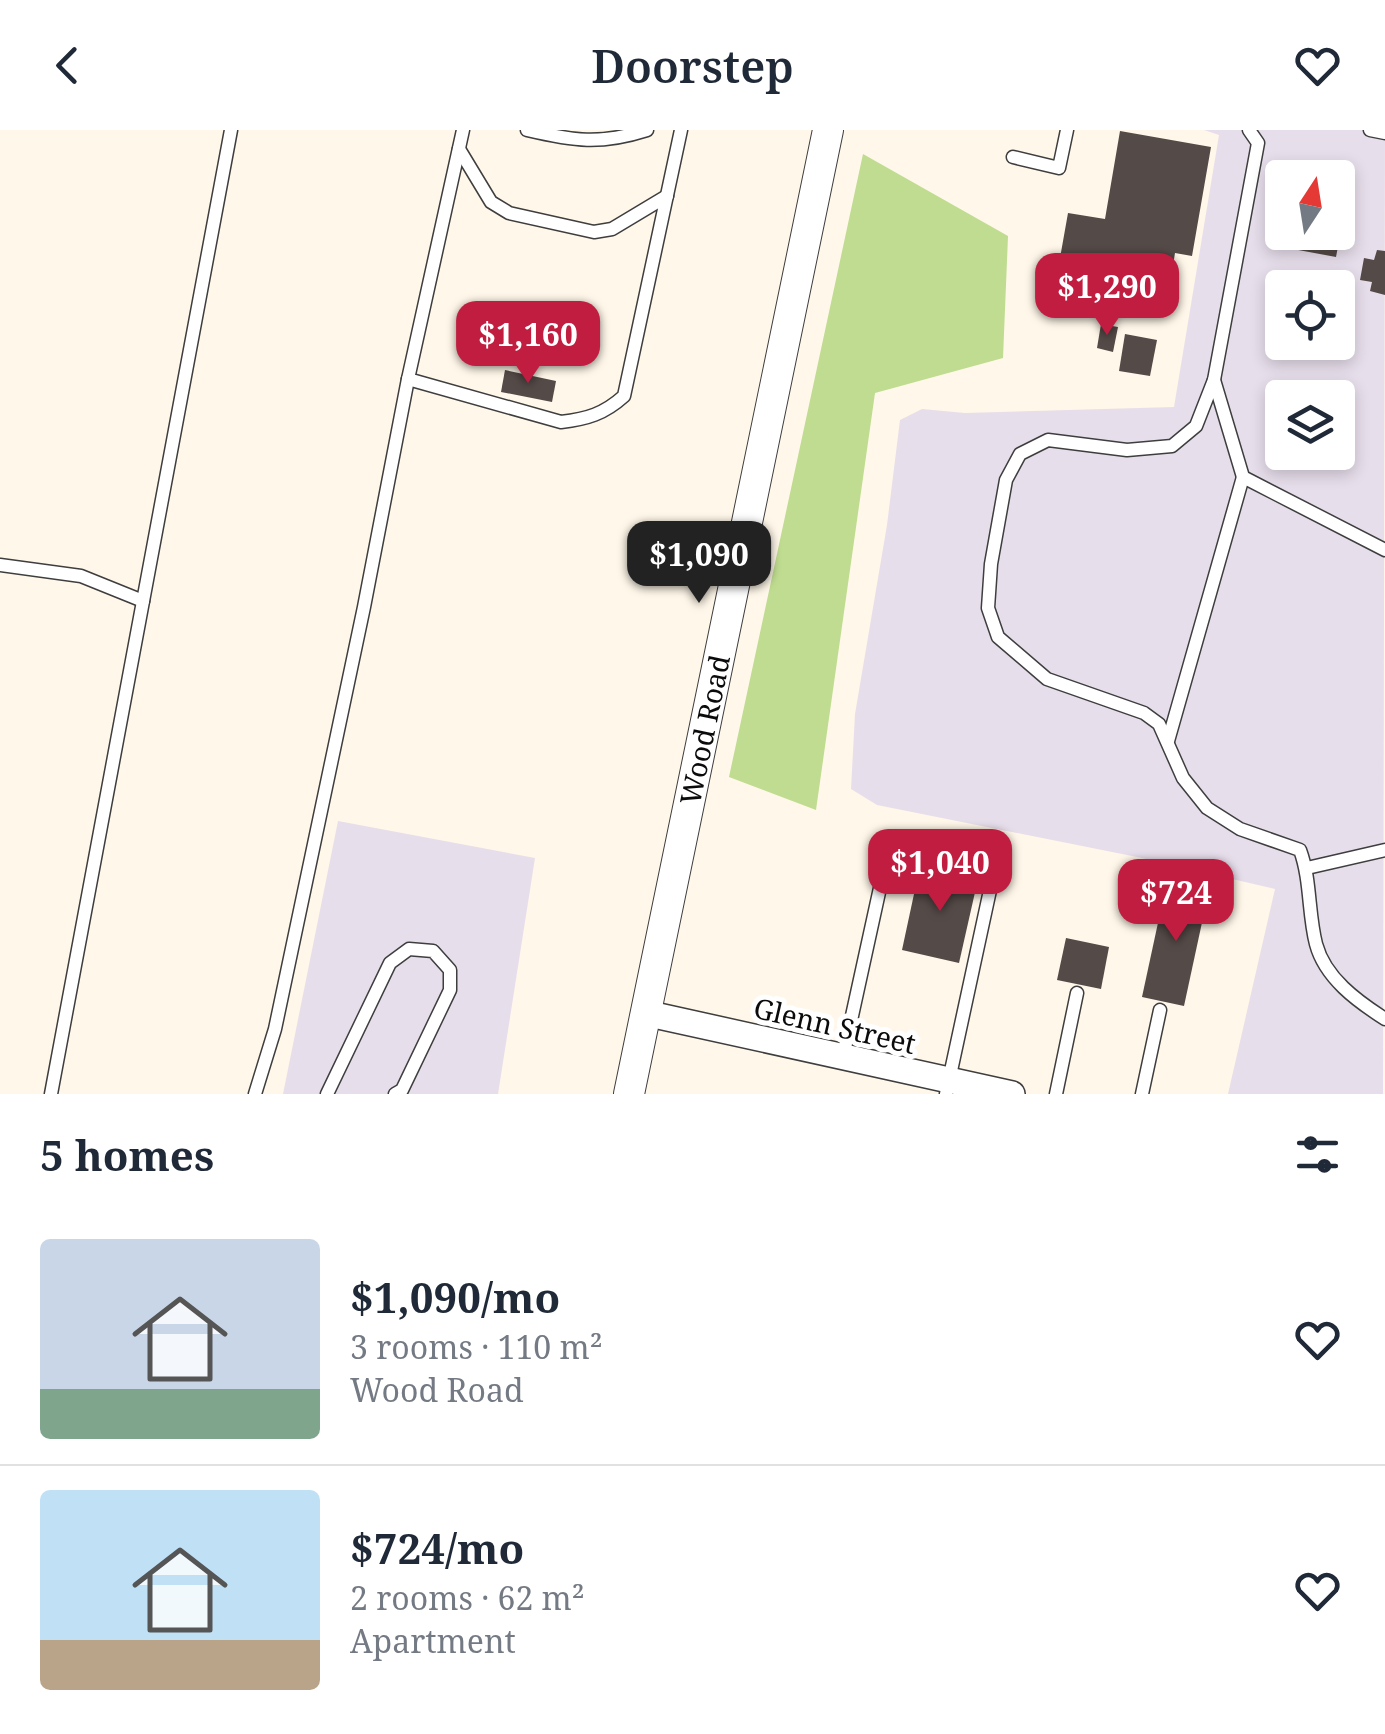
<!DOCTYPE html>
<meta charset="utf-8">
<style>
:root{--surface:#fff;--page:#f6f6f7;--text:#1f2937;--muted:#747a83;--line:#e0e1e3;--accent:#c11d40}
body{margin:0;font-family:"Noto Serif",serif;background:var(--page);color:var(--text);height:100vh;display:flex;flex-direction:column;font-size:38px;white-space:nowrap}
*{box-sizing:border-box;margin:0}
p{font-size:32px;color:var(--muted)}
.icon{flex:none;width:55px;height:55px;fill:none;stroke:currentColor;stroke-width:2;stroke-linecap:round;stroke-linejoin:round}
.map{position:relative;height:964px;overflow:hidden}
.drawer{display:flex;flex-direction:column;background:var(--surface);flex:1}
.drawer>*{flex:none}
.needle{width:65px;rotate:12deg}
.controls{position:absolute;left:1265px;top:30px;display:grid;gap:20px}
.controls a{display:grid;place-items:center;width:90px;height:90px;border-radius:10px;background:var(--surface);box-shadow:0 5px 15px #0003;font-size:50px}
.price{position:absolute;translate:-50% -85px;padding:0 22px;border-radius:20px;background:var(--accent);color:#fff;font-size:32px;line-height:65px;filter:drop-shadow(0 2px 5px #0008)}
.price::after{content:'';position:absolute;left:50%;top:60px;width:30px;height:22px;margin-left:-15px;background:inherit;clip-path:polygon(0 0,100% 0,50% 100%)}
.price.current{background:#222;color:#fff}
ul{padding:0;list-style:none}
li{display:flex;align-items:center;gap:30px;height:250px;padding:0 40px}
li+li{border-top:2px solid var(--line)}
li span{display:grid;place-items:center;flex:none;width:280px;height:200px;border-radius:10px;color:#555}
li>.icon{margin-inline-start:auto}
span .icon{width:120px;height:120px;fill:#fffc;stroke-width:1}
li b{font-size:42px}
h2{display:flex;justify-content:space-between;align-items:center;height:120px;padding:0 40px;font-size:42px}
header{display:flex;justify-content:space-between;align-items:center;height:130px;padding:0 40px;background:var(--surface);font-size:45px;font-weight:600}
.map>svg:first-child{display:block}
</style>
<header><svg class="icon" aria-label="back" viewBox="0 0 24 24"><path d="M15 5l-7 7 7 7"/></svg>Doorstep<svg class="icon" aria-label="heart" viewBox="0 0 24 24"><path d="M12 20l-8-8c-3-5 5-10 8-4 3-6 11-1 8 4z"/></svg></header>
<div class="map">
<svg width="1385" height="964" viewBox="0 0 1385 964">
<rect width="100%" height="100%" fill="#fff7e9"/>
<!-- industrial -->
<g fill="#e7deeb" fill-rule="evenodd">
<path d="M1204 0H1385L1383 964H1228L1275 759 1142 728 877 675 851 659 855 584 887 395 900 290 922 279 965 283 1174 277 1219 5ZM1282 48H1338V102H1282ZM1282 158H1338V212H1282ZM1282 268H1338V322H1282Z"/>
<path d="M338 691 535 728 498 964H283Z"/>
</g>
<!-- forest -->
<path fill="#bfdc90" d="M863 24 1008 106 1003 228 875 263 816 680 729 647Z"/>
<!-- building -->
<g fill="#544a47">
<path d="M1120 1 1211 17 1192 126 1175 123 1171 148 1130 141 1126 166 1094 161 1095 152 1057 145 1068 83 1105 89Z"/>
<path d="M1298 34 1352 44 1336 127 1282 117 1285 102H1338V48H1295Z"/>
<path d="M1377 120 1385 121V165L1370 161 1372 152 1360 150 1364 128 1374 130Z"/>
<path d="M1101 194 1118 197 1113 222 1097 218Z"/>
<path d="M1125 204 1157 210 1150 246 1119 241Z"/>
<path d="M505 240 556 251 552 272 501 262Z"/>
<path d="M920 736 978 749 959 833 902 820Z"/>
<path d="M1167 751 1209 760 1184 876 1142 867Z"/>
<path d="M1066 808 1109 817 1101 859 1057 850Z"/>
</g>
<g fill="none" stroke-linecap="round" stroke-linejoin="round">
<defs>
<g id="service">
<path d="M463 0 408 249 561 292C587 289 604 284 624 266L681 0"/>
<path d="M527 0C574 11 600 15 647 0"/>
<path d="M1249 0 1258 13 1214 250 1196 296 1172 316 1127 320 1048 310 1020 324 1006 350 991 434 988 478 998 507 1047 549 1144 583 1159 594 1183 648 1207 678 1240 699 1300 720C1311 750 1308 783 1316 814 1325 848 1357 871 1385 889"/>
<path d="M1370 0 1385 3"/>
<path d="M459 19 491 72 509 83 594 102 612 99 667 66"/>
<path d="M1013 27 1059 38 1067 0"/>
<path d="M1214 250 1243 347 1385 420"/>
<path d="M0 435 81 446 143 471"/>
<path d="M1168 611 1243 347"/>
<path d="M1307 738 1385 720"/>
<path d="M843 927 885 735 915 721 985 738 992 751 946 964"/>
<path d="M51 964 231 0"/>
<path d="M255 964 275 899 364 477 408 249"/>
<path d="M327 964 390 833 409 819 433 821 450 840V860L402 960 395 964"/>
<path d="M1056 964 1077 863"/>
<path d="M1142 964 1160 880"/>
</g>
<path id="minor" d="M645 883 1012 964"/>
<g id="tertiary">
<path id="s1" d="M629 964 828 0"/>
</g>
</defs>
<!-- service casing -->
<use href="#service" stroke="#3e3e3e" stroke-width="15"/>
<!-- minor casing -->
<use href="#minor" stroke="#3e3e3e" stroke-width="28"/>
<!-- tertiary casing -->
<use href="#tertiary" stroke="#3e3e3e" stroke-width="32"/>
<!-- service -->
<use href="#service" stroke="#fff" stroke-width="12"/>
<!-- minor -->
<use href="#minor" stroke="#fff" stroke-width="25"/>
<!-- tertiary -->
<use href="#tertiary" stroke="#fff" stroke-width="30"/>
</g>
<g text-anchor="middle" dominant-baseline="central" stroke-width="10" stroke-linejoin="round" paint-order="stroke">
<!-- street labels -->
<g font-size="28" fill="#0b0b0b" stroke="#fff">
<text stroke="none"><textPath href="#s1" startOffset="372">Wood Road</textPath></text>
<text transform="translate(835 895) rotate(13)">Glenn Street</text>
</g>
</g>
</svg>
<div class="controls">
<a><svg class="needle" viewBox="-14 -14 28 28"><path d="M0-13l5 13h-10z" fill="#e53935"/><path d="M0 13l5-13h-10z" fill="#747a83"/></svg></a>
<a><svg class="icon" aria-label="locate" viewBox="0 0 24 24"><circle cx="12" cy="12" r="6"/><path d="M12 2v4M12 18v4M2 12h4M18 12h4"/></svg></a>
<a><svg class="icon" aria-label="layers" viewBox="0 0 24 24"><path d="M12 4l9 5-9 5-9-5zM3 14l9 5 9-5"/></svg></a>
</div>
<b class="price" style="left:1107px;top:208px">$1,290</b>
<b class="price" style="left:528px;top:256px">$1,160</b>
<b class="price current" style="left:699px;top:476px">$1,090</b>
<b class="price" style="left:940px;top:784px">$1,040</b>
<b class="price" style="left:1176px;top:814px">$724</b>
</div>
<section class="drawer">
<h2>5 homes<svg class="icon" aria-label="filters" viewBox="0 0 24 24"><path d="M4 7h16M4 17h16"/><circle cx="9" cy="7" r="2"/><circle cx="15" cy="17" r="2"/></svg></h2>
<ul>
<li><span style="background:linear-gradient(#c9d6e8 75%,#7fa58c 0)"><svg class="icon" aria-label="home" viewBox="0 0 24 24"><path d="M3 11l9-7 9 7M6 9v11h12V9"/></svg></span><div><b>$1,090/mo</b><p>3 rooms · 110 m²</p><p>Wood Road</p></div><svg class="icon" aria-label="heart" viewBox="0 0 24 24"><path d="M12 20l-8-8c-3-5 5-10 8-4 3-6 11-1 8 4z"/></svg></li>
<li><span style="background:linear-gradient(#bfe0f5 75%,#b9a48a 0)"><svg class="icon" aria-label="home" viewBox="0 0 24 24"><path d="M3 11l9-7 9 7M6 9v11h12V9"/></svg></span><div><b>$724/mo</b><p>2 rooms · 62 m²</p><p>Apartment</p></div><svg class="icon" aria-label="heart" viewBox="0 0 24 24"><path d="M12 20l-8-8c-3-5 5-10 8-4 3-6 11-1 8 4z"/></svg></li>
</ul>
</section>
